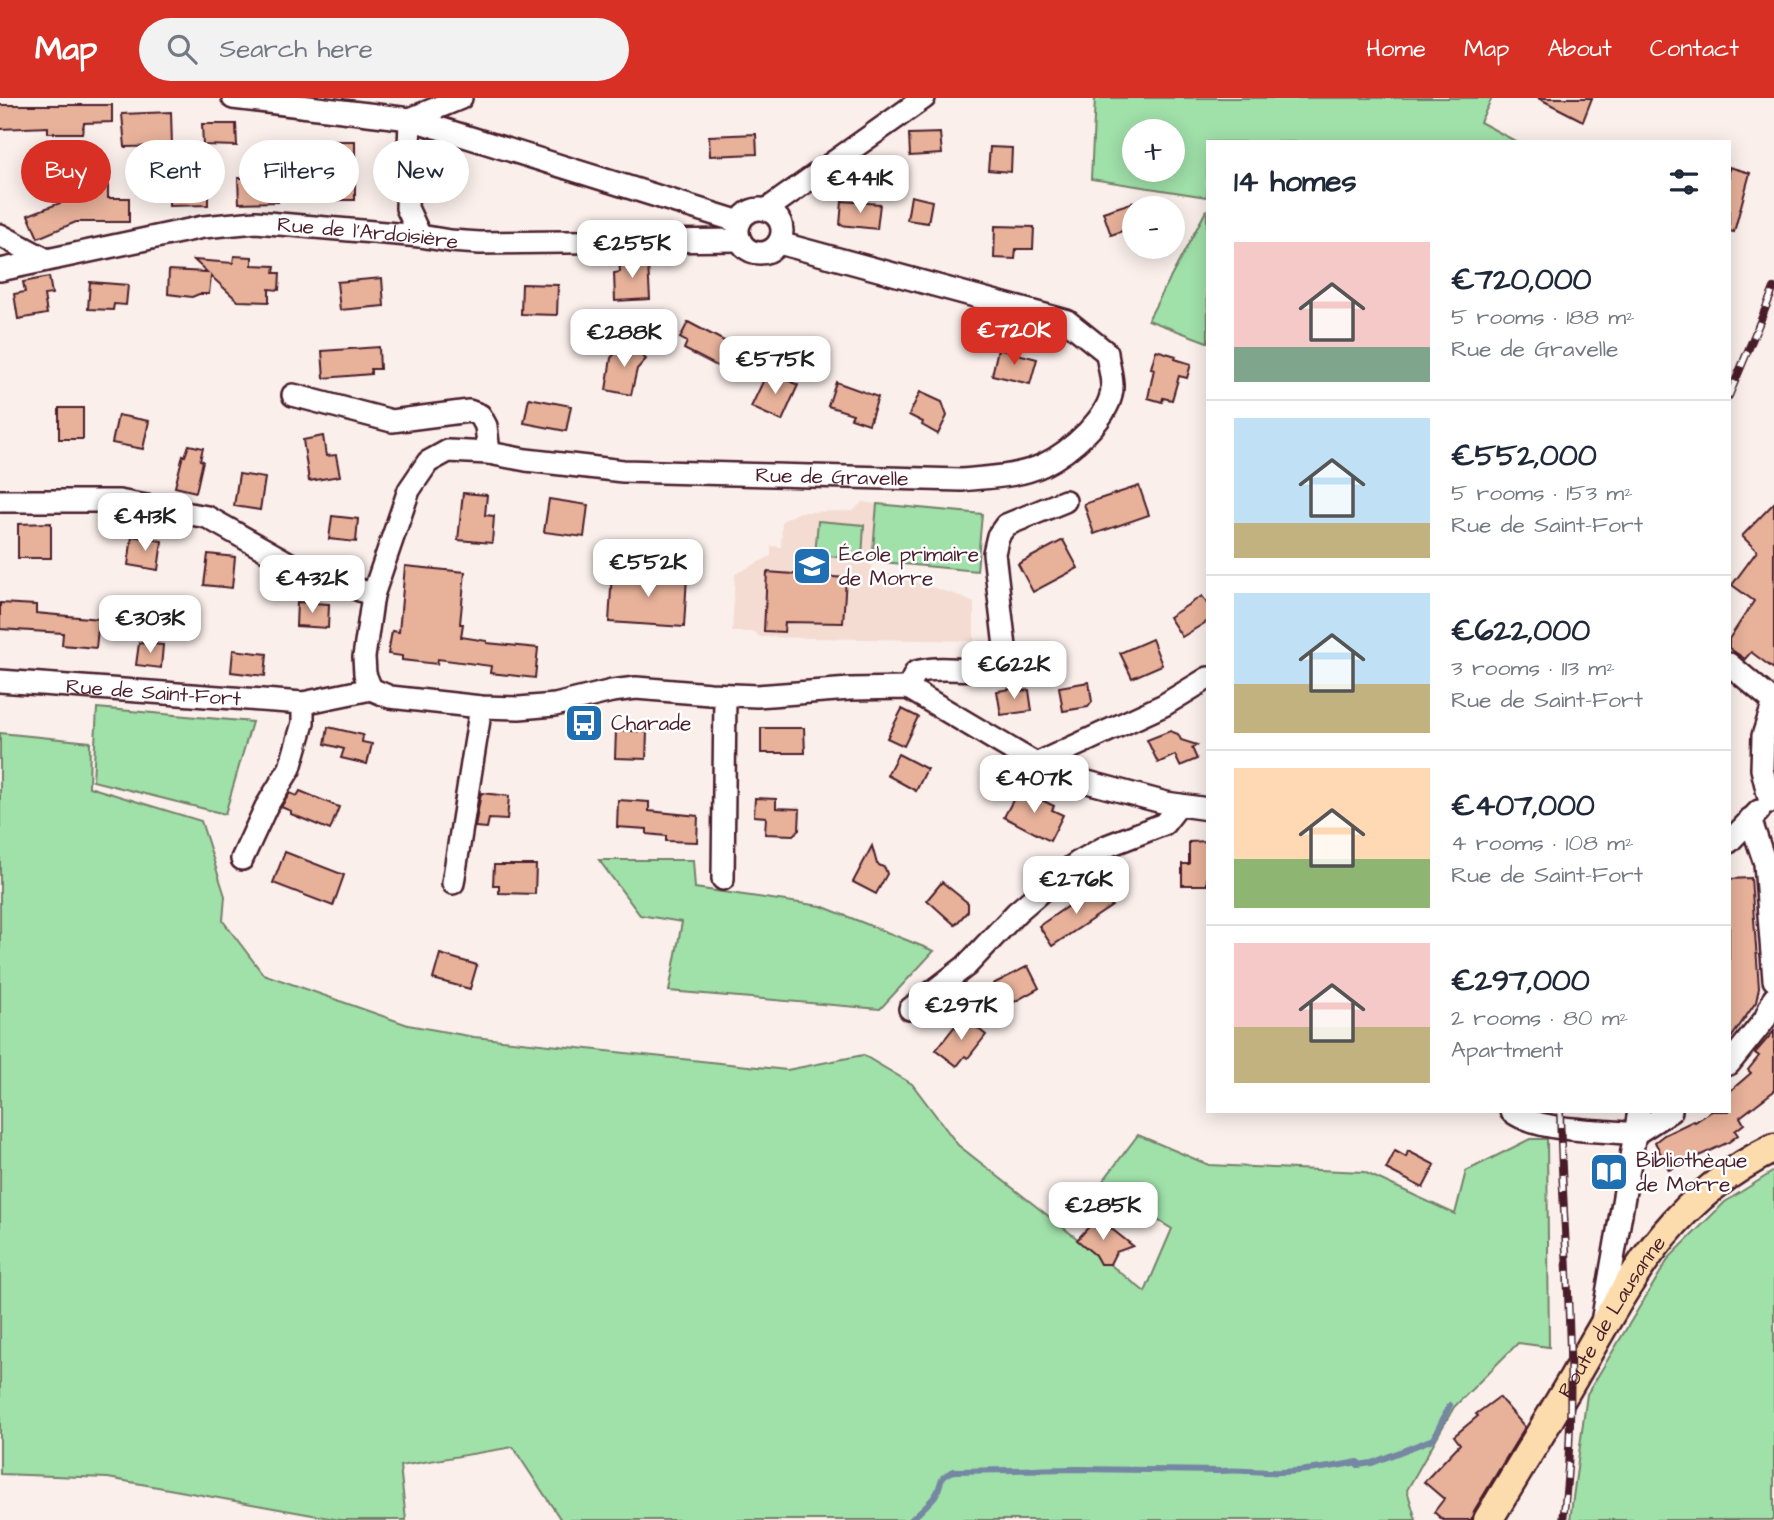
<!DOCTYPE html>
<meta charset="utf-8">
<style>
:root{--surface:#fff;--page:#f2f2f3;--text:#1f2937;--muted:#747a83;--line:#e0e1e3;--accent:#d93025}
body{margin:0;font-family:"Architects Daughter",sans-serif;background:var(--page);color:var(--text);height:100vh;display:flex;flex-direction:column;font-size:26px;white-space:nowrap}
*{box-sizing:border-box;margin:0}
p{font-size:23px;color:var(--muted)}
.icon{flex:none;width:38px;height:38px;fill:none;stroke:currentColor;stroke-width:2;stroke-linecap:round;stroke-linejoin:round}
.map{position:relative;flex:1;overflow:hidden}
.panel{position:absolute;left:1206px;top:42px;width:525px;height:973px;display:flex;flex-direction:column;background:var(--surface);border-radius:0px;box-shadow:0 4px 18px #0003}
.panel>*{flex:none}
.top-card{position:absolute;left:21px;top:42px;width:665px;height:63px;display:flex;gap:14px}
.controls{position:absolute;left:1122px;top:21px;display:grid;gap:14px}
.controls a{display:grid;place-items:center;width:63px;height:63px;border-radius:50%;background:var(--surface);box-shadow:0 4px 18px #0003;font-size:35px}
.price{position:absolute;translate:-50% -60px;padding:0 16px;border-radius:14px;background:#fff;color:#222;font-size:23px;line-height:46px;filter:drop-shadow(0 2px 4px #0008)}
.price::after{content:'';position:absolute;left:50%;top:42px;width:21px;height:16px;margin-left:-10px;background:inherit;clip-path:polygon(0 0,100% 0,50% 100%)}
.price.active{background:var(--accent);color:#fff}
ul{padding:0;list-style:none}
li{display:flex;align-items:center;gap:21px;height:175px;padding:0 28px}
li+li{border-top:2px solid var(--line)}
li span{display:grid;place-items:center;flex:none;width:196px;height:140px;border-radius:0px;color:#555}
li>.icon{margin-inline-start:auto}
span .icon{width:84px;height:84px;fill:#fffc;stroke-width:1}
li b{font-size:30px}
h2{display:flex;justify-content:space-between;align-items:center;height:84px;padding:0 28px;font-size:30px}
.tag{padding:0 24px;border-radius:32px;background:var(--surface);box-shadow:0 4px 18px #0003;font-size:24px;line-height:63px}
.tag.active{background:var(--accent);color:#fff}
header{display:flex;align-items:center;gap:42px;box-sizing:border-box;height:98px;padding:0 35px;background:var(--accent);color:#fff}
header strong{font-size:33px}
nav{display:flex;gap:38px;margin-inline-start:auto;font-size:24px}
.search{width:490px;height:63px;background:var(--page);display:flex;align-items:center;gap:18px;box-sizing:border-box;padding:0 24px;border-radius:38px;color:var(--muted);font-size:26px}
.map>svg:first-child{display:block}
</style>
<header>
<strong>Map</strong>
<div class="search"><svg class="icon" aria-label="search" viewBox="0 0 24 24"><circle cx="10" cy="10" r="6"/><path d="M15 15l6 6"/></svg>Search here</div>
<nav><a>Home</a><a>Map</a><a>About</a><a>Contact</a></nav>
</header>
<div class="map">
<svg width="1774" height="1422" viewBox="0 0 1774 1422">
<rect width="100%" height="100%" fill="#faefeb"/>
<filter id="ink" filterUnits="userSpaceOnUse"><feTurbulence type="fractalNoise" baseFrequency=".0143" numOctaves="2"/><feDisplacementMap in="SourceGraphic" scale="14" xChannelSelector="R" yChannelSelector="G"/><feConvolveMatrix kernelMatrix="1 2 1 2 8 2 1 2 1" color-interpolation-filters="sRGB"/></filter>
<g filter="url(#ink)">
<!-- built -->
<path fill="#f4dcd3" d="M862 404 877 406 872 474 889 476 957 497 974 505V543L760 539 755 534H732L735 476 771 458V448L781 449 782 423 800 414 853 413Z"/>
<!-- green -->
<g fill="#a0e0a9" stroke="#75806a" stroke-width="2" fill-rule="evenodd">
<path d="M1095 0H1492L1480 24 1517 44H1208L1207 99 1091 81ZM1134 33H1172V72H1134Z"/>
<path d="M1207 111 1208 244H1207L1148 222Z"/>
<path d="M877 406 982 416 977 473 872 463Z"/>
<path d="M818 423 864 427 862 461 815 457Z"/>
<path d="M97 610 252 624 225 716 93 683Z"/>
<path d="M0 635 90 644 89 689 201 723 225 798 223 823 263 876 408 927 474 939 787 972 863 957 912 986 958 1047 1145 1194 1172 1131 1100 1087 1138 1037 1209 1067 1364 1074 1455 1116 1466 1073 1530 1041H1547L1549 1249 1518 1245 1454 1309 1407 1392 1416 1422H561L513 1349 400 1368 406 1422H340L108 1380 0 1376Z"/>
<path d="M599 762H693L695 790 821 808 934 853 880 911 669 893 682 824 640 817Z"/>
<path d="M1774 1073V1422H1570L1587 1296 1669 1160 1725 1104Z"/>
</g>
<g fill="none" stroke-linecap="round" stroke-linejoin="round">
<!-- stream -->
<path stroke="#7487a2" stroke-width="6" d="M911 1422C919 1414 928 1407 935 1398 944 1385 935 1381 954 1373L1077 1371 1220 1373C1241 1371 1260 1375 1281 1374 1307 1373 1332 1369 1358 1364V1367L1372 1365 1433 1341 1450 1307"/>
</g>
<!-- building -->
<g fill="#e7b19a" stroke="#4a1f2b" stroke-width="2">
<path d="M1538 0H1592L1583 23Z"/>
<path d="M0 7H112V24L84 25 82 35H48V29L0 31Z"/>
<path d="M171 14 172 48 125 49 122 16Z"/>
<path d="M202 26H236L237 48 203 47Z"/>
<path d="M940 35 942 56 910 58 909 36Z"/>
<path d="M756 36 757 56 710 58 709 38Z"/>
<rect x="334" y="43" width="21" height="59"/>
<path d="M990 49 1012 50 1011 74 988 72Z"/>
<path d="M1729 69 1750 75 1734 134 1729 133Z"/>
<path d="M188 78H208V107L169 108V87L188 86Z"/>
<path d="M238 80H278V104L239 105Z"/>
<path d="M89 83H108V100H129V124H76L38 140 28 117 89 94Z"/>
<path d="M911 98 932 103 928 125 907 122Z"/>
<path d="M842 103 880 106 877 131 840 127Z"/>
<path d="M1134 104V129L1111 137 1103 114Z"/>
<path d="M995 128 1034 129 1033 151H1016L1015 161 994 160Z"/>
<path d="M638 156V165H648L650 201 615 203 614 175 620 174 619 157Z"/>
<path d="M234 158 252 159V167L275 168 274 175H280L279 192 269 191V204L238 203 211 178 209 196H199L192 199 168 196 169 172 207 174 194 162 233 165Z"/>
<path d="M49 179 52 196 44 197 47 216 18 221 14 196 25 194 23 184Z"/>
<path d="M382 180 384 208 340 212 337 184Z"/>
<path d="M90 184 128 187 126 207 114 206 113 212 88 211Z"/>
<path d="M522 186 558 187 557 217 521 216Z"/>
<path d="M688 224 730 246 719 269 684 251 687 244 680 240Z"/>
<path d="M625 243 646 261 637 271 631 297 606 292 611 260Z"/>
<path d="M379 249 380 271H371V276L324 280 322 253Z"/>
<path d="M998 251 1037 261 1030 286 992 277Z"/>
<path d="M1156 252 1176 258 1175 261 1191 266 1187 280 1179 278 1172 302 1163 300 1162 304 1148 300 1154 271 1151 270Z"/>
<path d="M768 273 798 287 782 323 751 309Z"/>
<path d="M836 284 878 299 869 326 851 320 853 316 828 308Z"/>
<path d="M920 294 942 304 947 318 938 336 922 327 923 324 909 317Z"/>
<path d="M529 300 571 308 566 333 524 325Z"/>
<rect x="59" y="310" width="24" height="31"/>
<path d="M118 317 149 323 143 351 112 345Z"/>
<path d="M323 338 326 358 336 357 340 378 309 383 303 342Z"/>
<path d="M189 347 203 350 200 362 203 363 196 394 175 389 183 357 185 358Z"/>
<path d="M239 376 265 380 260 412 234 408Z"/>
<path d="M1139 388 1149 417 1094 436 1084 406Z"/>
<path d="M463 395 487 397 485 417 494 418 492 445 458 442Z"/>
<path d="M549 401 588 407 584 439 544 434Z"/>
<path d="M1774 405V571L1751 554 1745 561 1729 550V541L1754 503 1732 487 1757 453 1742 438Z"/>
<path d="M332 418 358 421 356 444 329 441Z"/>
<path d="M51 425V460H18V426Z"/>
<path d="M132 438 162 443 158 472 128 467Z"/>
<path d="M1063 442 1078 470 1033 494 1018 466Z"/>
<path d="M208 456 235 459 232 490 204 487Z"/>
<path d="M405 468 465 474 460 526H463L461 539 487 543V545L538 550 535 580 490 575 491 568 438 561 437 566 402 562V558L388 556 392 533 399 534Z"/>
<path d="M612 474 687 478 684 529 609 524Z"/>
<path d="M767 474 846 480 843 525 785 524 784 534 764 533Z"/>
<path d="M1202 498 1208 507V523L1182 539 1169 519Z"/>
<path d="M297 504 329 506 328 530 296 528Z"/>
<path d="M0 505 36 507V515L99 521 96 550 62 547 63 535 0 531Z"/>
<path d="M1152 541 1162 567 1132 580 1120 555Z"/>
<path d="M139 545 163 547 161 570 136 567Z"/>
<path d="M233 552 267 556 265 578 231 574Z"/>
<path d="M1089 584 1092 604 1088 609 1063 613 1059 589Z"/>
<path d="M1017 590 1020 593 1029 592 1032 613 1001 617 997 593Z"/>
<path d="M902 611 918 619 904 648 887 640Z"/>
<path d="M328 629 363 637 362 644 372 646 367 666 341 660 344 651 325 646Z"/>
<path d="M761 630H804L805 655H761Z"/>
<path d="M616 632 647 634 646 661 615 660Z"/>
<path d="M1170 633 1178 636 1181 642 1197 647 1192 650 1197 661 1180 668 1175 657 1158 665 1147 642Z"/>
<path d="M898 656 927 671 916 693 887 677Z"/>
<path d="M1019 691 1054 708 1052 712 1063 717 1050 743 1004 719Z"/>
<path d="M300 693 339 709 330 732 291 716V713L281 709 290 695 297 698Z"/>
<path d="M481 695 509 698 507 722 489 721 487 730 475 729Z"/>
<path d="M755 700 776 701V710L800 711 799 732 793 737 765 736 766 719 754 718Z"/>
<path d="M618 702 649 704V713L698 718 697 744 666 743V738L647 736V731L617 729Z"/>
<path d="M1207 743V787H1182V766H1189V744Z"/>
<path d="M872 748 877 766 885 770 887 776 876 796 853 784Z"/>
<path d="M285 754 344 777 333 808 273 785Z"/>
<path d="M494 767H536L535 796 499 795V787H493Z"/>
<path d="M1751 780 1759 890 1756 904 1729 943V781Z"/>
<path d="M942 784 968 805V813L955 827 927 802Z"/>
<path d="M1098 787 1112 808 1052 848 1039 828Z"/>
<path d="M440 856 477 867 470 891 433 881Z"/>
<path d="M1028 868 1039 890 1005 909 993 886Z"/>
<path d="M965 920 986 937 968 960 965 958 957 968 936 952 955 928 957 930Z"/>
<path d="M1774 933V993L1740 1019 1744 1026 1735 1033 1738 1037 1729 1044 1669 1072 1655 1044 1664 1037 1693 1023 1695 1024 1712 1013H1729V994L1751 975 1748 972 1759 958 1755 955Z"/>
<path d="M1395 1053 1406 1059 1408 1053 1435 1067 1423 1090 1386 1071Z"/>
<path d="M1093 1124 1099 1128 1103 1124 1133 1148 1116 1154 1110 1166H1100L1095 1157 1077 1142Z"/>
<path d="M1499 1299 1525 1329 1474 1413 1471 1422H1443L1434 1414 1444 1401 1424 1384 1460 1346 1454 1338 1478 1318 1476 1316Z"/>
</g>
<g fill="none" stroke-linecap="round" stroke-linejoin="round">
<defs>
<g id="minor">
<path d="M233 0 410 21 740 124"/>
<circle cx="760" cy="133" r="22"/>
<path d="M766 112 924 0"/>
<path d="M0 137 47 162"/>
<path d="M420 138 407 110 410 21 461 0"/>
<path id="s1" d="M0 172 203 129 256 124 420 138 450 143 480 145 740 142"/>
<path d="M293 297 392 323 469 313 480 317 486 328 489 355"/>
<path d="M0 403H119L207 419 292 467 373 497"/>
<path d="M1729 566 1774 604"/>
<path id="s2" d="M0 583 303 605 371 591 390 599 481 609 519 610 555 607 612 593 636 590 710 596 757 598 850 591 908 590 1036 666 1076 681 1166 705 1208 711"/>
<path d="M908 590 916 574C943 566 973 577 999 567L1005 549 994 455 998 438 1006 427 1065 403"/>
<path id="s3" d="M371 591 365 576 364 559 373 497 409 392 428 364 448 353 489 355 526 362 623 373 962 382C989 379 1018 379 1043 367 1068 355 1113 318 1112 288 1112 277 1108 266 1107 255L1067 223 779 145"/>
<path d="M1036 666 1164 607 1208 580"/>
<path d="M1770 704 1762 671 1763 638 1774 604"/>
<path d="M1750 721 1765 765 1774 882"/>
<path d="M1729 744 1759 713"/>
<path d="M242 761 266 709 290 670 303 625V605"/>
<path d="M723 781 725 597"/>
<path d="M453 785 481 609"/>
<path d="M910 911 966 868 1017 814 1059 778 1077 765 1107 748 1164 726 1179 707"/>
<path d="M1729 966 1765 921 1774 900"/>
<path d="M1511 1013C1539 1035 1600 1031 1635 1036"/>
<path d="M1635 1036 1671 1013"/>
<path d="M1602 1224 1639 1013"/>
</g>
<g id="major">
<path id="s4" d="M1488 1422C1517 1374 1546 1327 1574 1279 1630 1182 1668 1102 1774 1050"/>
</g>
</defs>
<!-- minor casing -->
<use href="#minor" stroke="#4a1f2b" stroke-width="26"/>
<!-- major casing -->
<use href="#major" stroke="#4a1f2b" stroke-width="33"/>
<!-- minor -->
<use href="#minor" stroke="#fff" stroke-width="21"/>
<!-- major -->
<use href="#major" stroke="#fcdcac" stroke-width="28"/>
<defs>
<g id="rail">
<path d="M1729 298 1774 190"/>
<path d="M1560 1013C1563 1148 1580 1288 1563 1422"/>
</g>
</defs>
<!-- rail casing -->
<use href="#rail" stroke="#4a1f2b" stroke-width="8"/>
<!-- rail -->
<use href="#rail" stroke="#fff" stroke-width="5" stroke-dasharray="16" stroke-linecap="butt"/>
</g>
</g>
<!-- icons -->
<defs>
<symbol id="school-square" viewBox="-11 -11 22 22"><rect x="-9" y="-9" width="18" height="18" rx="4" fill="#1f6fb2" stroke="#fff"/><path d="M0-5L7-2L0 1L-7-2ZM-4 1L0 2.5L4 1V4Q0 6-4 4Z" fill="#fff"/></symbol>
<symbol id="bus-square" viewBox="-11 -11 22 22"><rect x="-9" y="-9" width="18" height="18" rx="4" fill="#1f6fb2" stroke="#fff"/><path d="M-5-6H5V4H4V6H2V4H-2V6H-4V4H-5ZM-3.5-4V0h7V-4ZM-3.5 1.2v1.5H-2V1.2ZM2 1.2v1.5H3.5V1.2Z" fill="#fff"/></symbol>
<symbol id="library-square" viewBox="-11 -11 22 22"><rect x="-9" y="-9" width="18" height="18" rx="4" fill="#1f6fb2" stroke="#fff"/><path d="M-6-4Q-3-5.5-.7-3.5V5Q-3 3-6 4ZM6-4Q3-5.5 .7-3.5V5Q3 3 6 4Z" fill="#fff"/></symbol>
</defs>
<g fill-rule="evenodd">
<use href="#school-square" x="790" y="446" width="44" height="44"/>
<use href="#bus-square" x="562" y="603" width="44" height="44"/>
<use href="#library-square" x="1587" y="1052" width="44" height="44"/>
</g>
<g text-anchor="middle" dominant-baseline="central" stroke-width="5" stroke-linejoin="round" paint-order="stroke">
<!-- street labels -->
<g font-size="21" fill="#4a1f2b" stroke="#fff">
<text stroke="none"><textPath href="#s1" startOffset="373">Rue de l'Ardoisière</textPath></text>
<text stroke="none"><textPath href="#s3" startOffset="649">Rue de Gravelle</textPath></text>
<text stroke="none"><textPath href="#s2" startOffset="154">Rue de Saint-Fort</textPath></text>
<text stroke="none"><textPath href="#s4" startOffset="238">Route de Lausanne</textPath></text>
</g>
<!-- poi labels -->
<g font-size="21" fill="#4a1f2b" stroke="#fff" text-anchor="start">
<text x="839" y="456">École primaire<tspan x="839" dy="24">de Morre</tspan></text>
<text x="611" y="625">Charade</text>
<text x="1636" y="1062">Bibliothèque<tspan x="1636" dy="24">de Morre</tspan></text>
</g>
</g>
</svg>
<div class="controls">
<a>+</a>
<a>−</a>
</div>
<b class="price" style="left:860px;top:117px">€441K</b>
<b class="price" style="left:632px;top:182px">€255K</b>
<b class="price active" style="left:1014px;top:269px">€720K</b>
<b class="price" style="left:624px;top:271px">€288K</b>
<b class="price" style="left:775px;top:298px">€575K</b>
<b class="price" style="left:145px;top:455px">€413K</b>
<b class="price" style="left:648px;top:501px">€552K</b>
<b class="price" style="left:312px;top:517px">€432K</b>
<b class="price" style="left:150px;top:557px">€303K</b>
<b class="price" style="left:1014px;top:603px">€622K</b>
<b class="price" style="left:1034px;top:717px">€407K</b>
<b class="price" style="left:1076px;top:818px">€276K</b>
<b class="price" style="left:961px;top:944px">€297K</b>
<b class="price" style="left:1103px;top:1144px">€285K</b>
<div class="top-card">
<a class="tag active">Buy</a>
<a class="tag">Rent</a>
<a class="tag">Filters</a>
<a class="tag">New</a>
</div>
<section class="panel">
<h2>14 homes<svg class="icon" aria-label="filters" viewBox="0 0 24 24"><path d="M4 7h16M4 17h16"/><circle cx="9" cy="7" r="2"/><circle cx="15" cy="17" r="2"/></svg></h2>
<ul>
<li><span style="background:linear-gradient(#f6c9c9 75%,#7fa58c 0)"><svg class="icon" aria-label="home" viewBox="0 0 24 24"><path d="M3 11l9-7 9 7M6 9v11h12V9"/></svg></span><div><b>€720,000</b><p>5 rooms · 188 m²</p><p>Rue de Gravelle</p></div></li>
<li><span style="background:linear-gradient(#bfe0f5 75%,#c2b280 0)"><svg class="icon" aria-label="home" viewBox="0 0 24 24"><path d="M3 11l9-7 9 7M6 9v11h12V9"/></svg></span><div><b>€552,000</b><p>5 rooms · 153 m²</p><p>Rue de Saint-Fort</p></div></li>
<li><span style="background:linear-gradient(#bfe0f5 65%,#c2b280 0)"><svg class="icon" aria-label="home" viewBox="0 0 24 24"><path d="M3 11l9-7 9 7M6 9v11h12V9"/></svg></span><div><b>€622,000</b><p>3 rooms · 113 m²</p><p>Rue de Saint-Fort</p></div></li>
<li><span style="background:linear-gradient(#ffd9b3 65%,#8fb573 0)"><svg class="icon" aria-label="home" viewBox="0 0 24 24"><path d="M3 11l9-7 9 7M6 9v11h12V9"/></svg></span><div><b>€407,000</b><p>4 rooms · 108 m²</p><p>Rue de Saint-Fort</p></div></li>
<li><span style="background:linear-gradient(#f6c9c9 60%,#c2b280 0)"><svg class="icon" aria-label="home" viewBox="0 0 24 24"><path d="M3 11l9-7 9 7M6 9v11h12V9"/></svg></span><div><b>€297,000</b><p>2 rooms · 80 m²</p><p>Apartment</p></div></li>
</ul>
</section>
</div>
